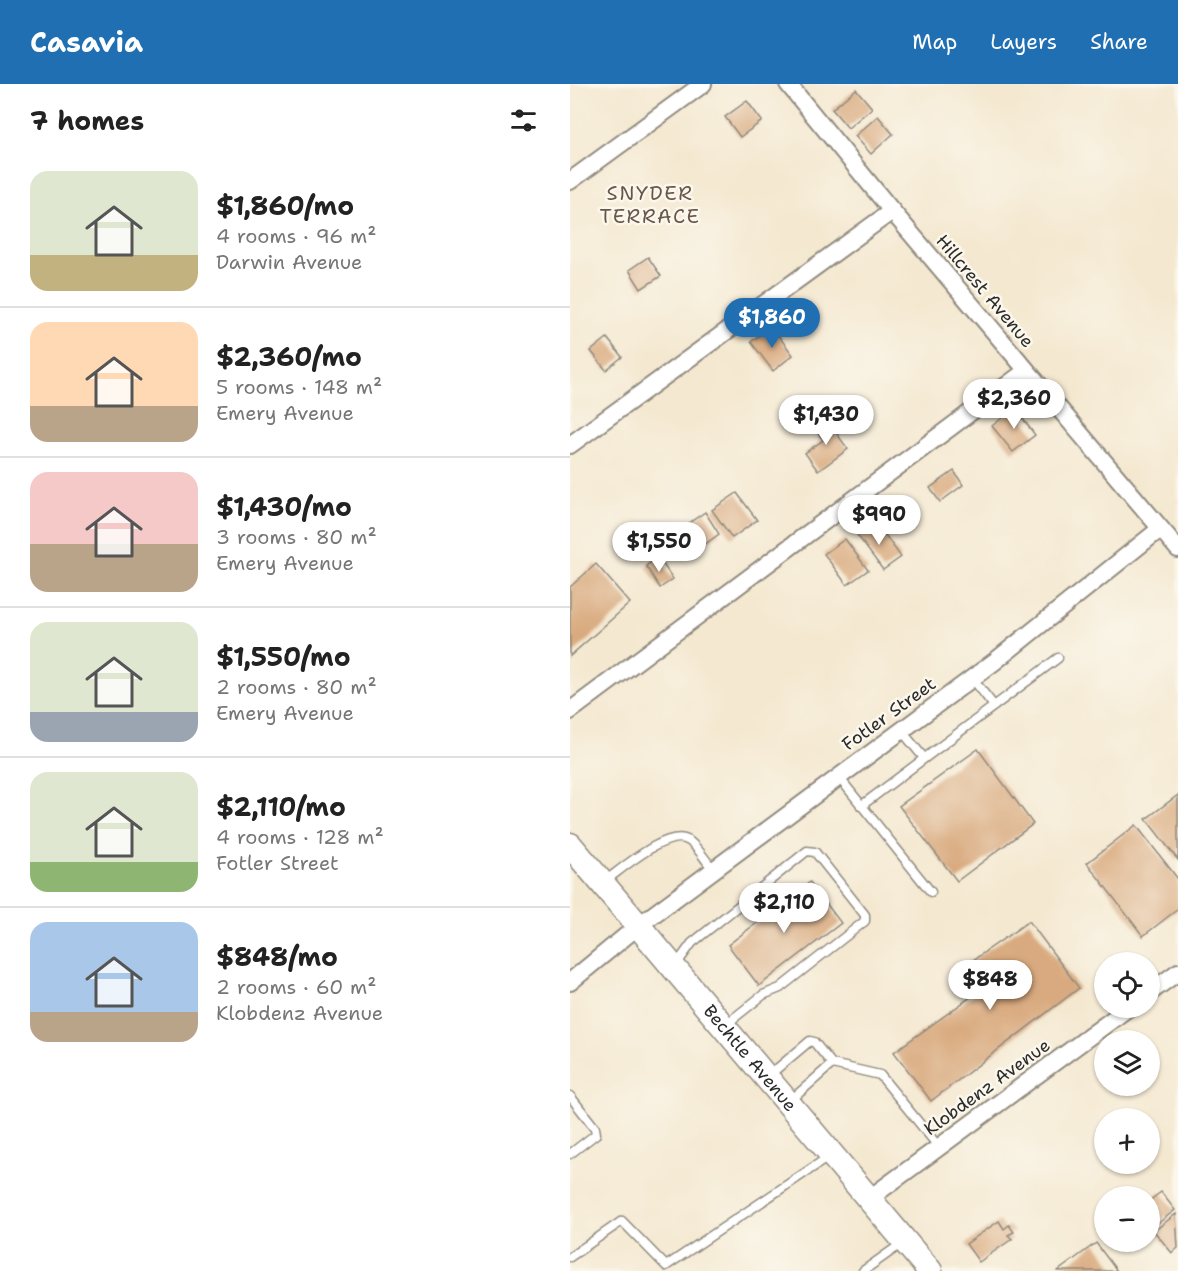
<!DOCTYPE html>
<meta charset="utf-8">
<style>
:root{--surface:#fff;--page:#f2f2f2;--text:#222;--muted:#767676;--line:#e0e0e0;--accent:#1f6fb2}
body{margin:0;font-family:"Shantell Sans",sans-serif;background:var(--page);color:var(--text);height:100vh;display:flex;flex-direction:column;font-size:22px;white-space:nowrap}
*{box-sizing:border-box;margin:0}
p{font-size:20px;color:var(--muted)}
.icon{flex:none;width:33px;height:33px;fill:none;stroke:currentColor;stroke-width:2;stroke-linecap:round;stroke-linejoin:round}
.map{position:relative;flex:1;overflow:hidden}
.drawer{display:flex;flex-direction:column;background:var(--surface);width:570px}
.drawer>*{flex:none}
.controls{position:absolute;left:524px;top:868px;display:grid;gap:12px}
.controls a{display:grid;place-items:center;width:66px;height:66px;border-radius:50%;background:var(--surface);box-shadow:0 2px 4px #0004;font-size:30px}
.price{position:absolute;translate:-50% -51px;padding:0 14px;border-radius:21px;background:#fff;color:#222;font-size:20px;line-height:39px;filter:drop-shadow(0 2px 3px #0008)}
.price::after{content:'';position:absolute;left:50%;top:36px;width:18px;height:14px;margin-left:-9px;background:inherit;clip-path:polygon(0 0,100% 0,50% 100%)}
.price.current{background:var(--accent);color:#fff}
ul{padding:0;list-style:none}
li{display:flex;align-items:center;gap:18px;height:150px;padding:0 30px}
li+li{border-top:2px solid var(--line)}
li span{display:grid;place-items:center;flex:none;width:168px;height:120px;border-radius:18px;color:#555}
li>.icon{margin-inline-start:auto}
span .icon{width:72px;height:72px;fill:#fffc;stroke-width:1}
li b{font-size:26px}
h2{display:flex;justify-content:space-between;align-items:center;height:72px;padding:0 30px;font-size:26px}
header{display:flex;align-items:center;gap:36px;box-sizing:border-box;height:84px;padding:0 30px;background:var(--accent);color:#fff}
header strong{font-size:28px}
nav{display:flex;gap:33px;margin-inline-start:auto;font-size:21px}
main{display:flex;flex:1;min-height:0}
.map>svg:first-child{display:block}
</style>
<header>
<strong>Casavia</strong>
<nav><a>Map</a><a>Layers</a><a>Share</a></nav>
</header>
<main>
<section class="drawer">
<h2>7 homes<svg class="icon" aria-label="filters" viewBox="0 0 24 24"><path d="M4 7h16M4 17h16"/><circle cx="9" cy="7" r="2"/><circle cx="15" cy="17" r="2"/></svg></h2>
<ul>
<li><span style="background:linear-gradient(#dfe7d0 70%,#c2b280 0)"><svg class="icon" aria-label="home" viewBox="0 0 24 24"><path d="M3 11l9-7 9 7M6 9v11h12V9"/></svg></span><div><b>$1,860/mo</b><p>4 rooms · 96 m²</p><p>Darwin Avenue</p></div></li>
<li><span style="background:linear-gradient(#ffd9b3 70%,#b9a48a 0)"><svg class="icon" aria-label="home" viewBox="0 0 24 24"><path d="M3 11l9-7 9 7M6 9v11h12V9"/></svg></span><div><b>$2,360/mo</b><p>5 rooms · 148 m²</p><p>Emery Avenue</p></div></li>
<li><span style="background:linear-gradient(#f6c9c9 60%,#b9a48a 0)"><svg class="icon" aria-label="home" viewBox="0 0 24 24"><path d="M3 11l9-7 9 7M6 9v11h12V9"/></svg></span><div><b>$1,430/mo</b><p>3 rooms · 80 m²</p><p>Emery Avenue</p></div></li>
<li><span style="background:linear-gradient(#dfe7d0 75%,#9aa5b1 0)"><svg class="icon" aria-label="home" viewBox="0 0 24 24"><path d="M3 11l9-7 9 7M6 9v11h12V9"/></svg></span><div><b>$1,550/mo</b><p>2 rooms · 80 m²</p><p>Emery Avenue</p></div></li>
<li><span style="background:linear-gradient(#dfe7d0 75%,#8fb573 0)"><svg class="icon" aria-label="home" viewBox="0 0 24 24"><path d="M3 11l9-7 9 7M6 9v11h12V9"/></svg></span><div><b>$2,110/mo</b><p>4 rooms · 128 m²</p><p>Fotler Street</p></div></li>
<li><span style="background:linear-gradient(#a9c7e8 75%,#b9a48a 0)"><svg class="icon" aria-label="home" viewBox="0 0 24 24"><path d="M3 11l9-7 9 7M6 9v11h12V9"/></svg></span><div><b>$848/mo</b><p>2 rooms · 60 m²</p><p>Klobdenz Avenue</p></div></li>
</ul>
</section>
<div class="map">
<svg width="608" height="1187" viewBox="0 0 608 1187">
<rect width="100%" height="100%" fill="#fbf7ec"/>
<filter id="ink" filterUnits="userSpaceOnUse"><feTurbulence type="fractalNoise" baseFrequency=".0167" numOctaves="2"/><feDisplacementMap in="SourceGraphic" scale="12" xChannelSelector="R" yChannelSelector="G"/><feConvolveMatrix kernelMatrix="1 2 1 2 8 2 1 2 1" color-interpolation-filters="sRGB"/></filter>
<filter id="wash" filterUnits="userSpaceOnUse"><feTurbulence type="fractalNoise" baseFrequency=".008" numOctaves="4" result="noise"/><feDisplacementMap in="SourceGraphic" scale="24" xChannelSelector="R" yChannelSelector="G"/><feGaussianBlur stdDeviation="1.35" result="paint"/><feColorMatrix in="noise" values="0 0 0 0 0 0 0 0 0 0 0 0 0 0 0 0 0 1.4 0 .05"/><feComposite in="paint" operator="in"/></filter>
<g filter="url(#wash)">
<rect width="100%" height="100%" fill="#f4e8d0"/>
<g id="blocks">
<!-- building -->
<g fill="#d9aa7f">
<path d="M286 5 302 24 278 44 262 25Z"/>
<path d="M177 17 192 37 170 53 155 33Z"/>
<path d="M308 32 323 50 301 70 285 52Z"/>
<path d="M78 173 91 192 71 205 59 186Z"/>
<path d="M201 242 223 271 203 287 181 258Z"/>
<path d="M37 254 52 273 36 286 21 267Z"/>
<path d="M445 324 465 351 443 368 422 342Z"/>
<path d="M256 335 278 365 248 387 235 369 253 356 244 344Z"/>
<path d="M384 387 393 401 370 418 360 404Z"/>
<path d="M167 409 187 436 162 454 142 426Z"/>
<path d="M135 428 149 450 134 461 119 439Z"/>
<path d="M305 437 331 473 313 486 287 451Z"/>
<path d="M275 455 298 486 277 501 254 470Z"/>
<path d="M88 473 103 495 90 504 76 482Z"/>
<path d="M26 480 60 519 0 572V503Z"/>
<path d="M408 665 463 740 387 797 329 722Z"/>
<path d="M608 711V776L576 735Z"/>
<path d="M566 741 608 795V825L573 852 517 779Z"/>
<path d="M240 798 271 839 189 902 158 861Z"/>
<path d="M459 837 509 904 361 1017 324 968 416 902 399 879Z"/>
<path d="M591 1108 605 1126 587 1140 579 1130V1117Z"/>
<path d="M606 1130 608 1164 602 1169 584 1147Z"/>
<path d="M429 1137 434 1145 439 1141 444 1148 438 1151 442 1155 409 1178 396 1160Z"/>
<path d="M526 1159 547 1187H488Z"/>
</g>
</g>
</g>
<g filter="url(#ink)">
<use href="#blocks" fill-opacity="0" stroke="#908a7e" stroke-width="1.5"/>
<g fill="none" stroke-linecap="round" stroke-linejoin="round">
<defs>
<g id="lane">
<path d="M402 594 424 622"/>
<path d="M331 646 354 674"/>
<path d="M268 692 361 808"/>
<path d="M291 722 488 574"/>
<path d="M35 797C52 785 99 743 119 757 128 763 135 776 143 785"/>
<path d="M106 881 122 859 237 767 245 768 295 831V837L210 904 193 911 154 942"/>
<path d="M262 980 310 991 368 1062"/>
<path d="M197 993 240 957 244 958 262 980 220 1017"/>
<path d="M0 1012 25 1044 26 1050 0 1070"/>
<path d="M0 1173 52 1137 96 1182 260 1072"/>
<path d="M293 1187 334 1158"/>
</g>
<g id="street">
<path d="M218 0 322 127 608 465"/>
<path d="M0 97 133 0"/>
<path d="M0 361 322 127"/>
<path d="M0 627 456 287"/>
<path d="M0 898 68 842 424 578 590 445"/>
<path d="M579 909 608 888"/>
<path d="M300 1114 558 924"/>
</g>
<g id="secondary">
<path id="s1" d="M0 761 360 1187"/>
</g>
</defs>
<!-- lane casing -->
<use href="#lane" stroke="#908a7e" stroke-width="11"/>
<!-- street casing -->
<use href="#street" stroke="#908a7e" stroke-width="20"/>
<!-- secondary casing -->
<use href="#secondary" stroke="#908a7e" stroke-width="27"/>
<!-- lane -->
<use href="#lane" stroke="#fff" stroke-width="8"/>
<!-- street -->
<use href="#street" stroke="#fff" stroke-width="16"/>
<!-- secondary -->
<use href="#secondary" stroke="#fff" stroke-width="24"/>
</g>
</g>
<g text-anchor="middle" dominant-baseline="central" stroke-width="5" stroke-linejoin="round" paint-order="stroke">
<!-- street labels -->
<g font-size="18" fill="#2b2b2b" stroke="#fbf7ec">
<text transform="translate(415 207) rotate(50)">Hillcrest Avenue</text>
<text transform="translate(319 630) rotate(-36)">Fotler Street</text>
<text stroke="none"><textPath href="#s1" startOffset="279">Bechtle Avenue</textPath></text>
<text transform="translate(417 1003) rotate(-36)">Klobdenz Avenue</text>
</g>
<!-- neighbourhood labels -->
<g font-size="20" letter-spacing="1.5" fill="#685748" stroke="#fbf7ec">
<text x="80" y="109">SNYDER<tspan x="80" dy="23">TERRACE</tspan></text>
</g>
</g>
</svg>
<div class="controls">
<a><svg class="icon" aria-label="locate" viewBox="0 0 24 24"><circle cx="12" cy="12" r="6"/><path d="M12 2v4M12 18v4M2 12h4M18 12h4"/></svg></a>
<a><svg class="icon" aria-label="layers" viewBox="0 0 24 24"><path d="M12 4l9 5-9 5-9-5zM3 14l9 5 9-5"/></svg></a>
<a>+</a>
<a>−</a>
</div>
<b class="price current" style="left:202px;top:265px">$1,860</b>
<b class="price" style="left:444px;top:346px">$2,360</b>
<b class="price" style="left:256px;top:362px">$1,430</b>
<b class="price" style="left:309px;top:462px">$990</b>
<b class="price" style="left:89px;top:489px">$1,550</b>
<b class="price" style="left:214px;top:850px">$2,110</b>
<b class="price" style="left:420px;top:927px">$848</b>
</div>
</main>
